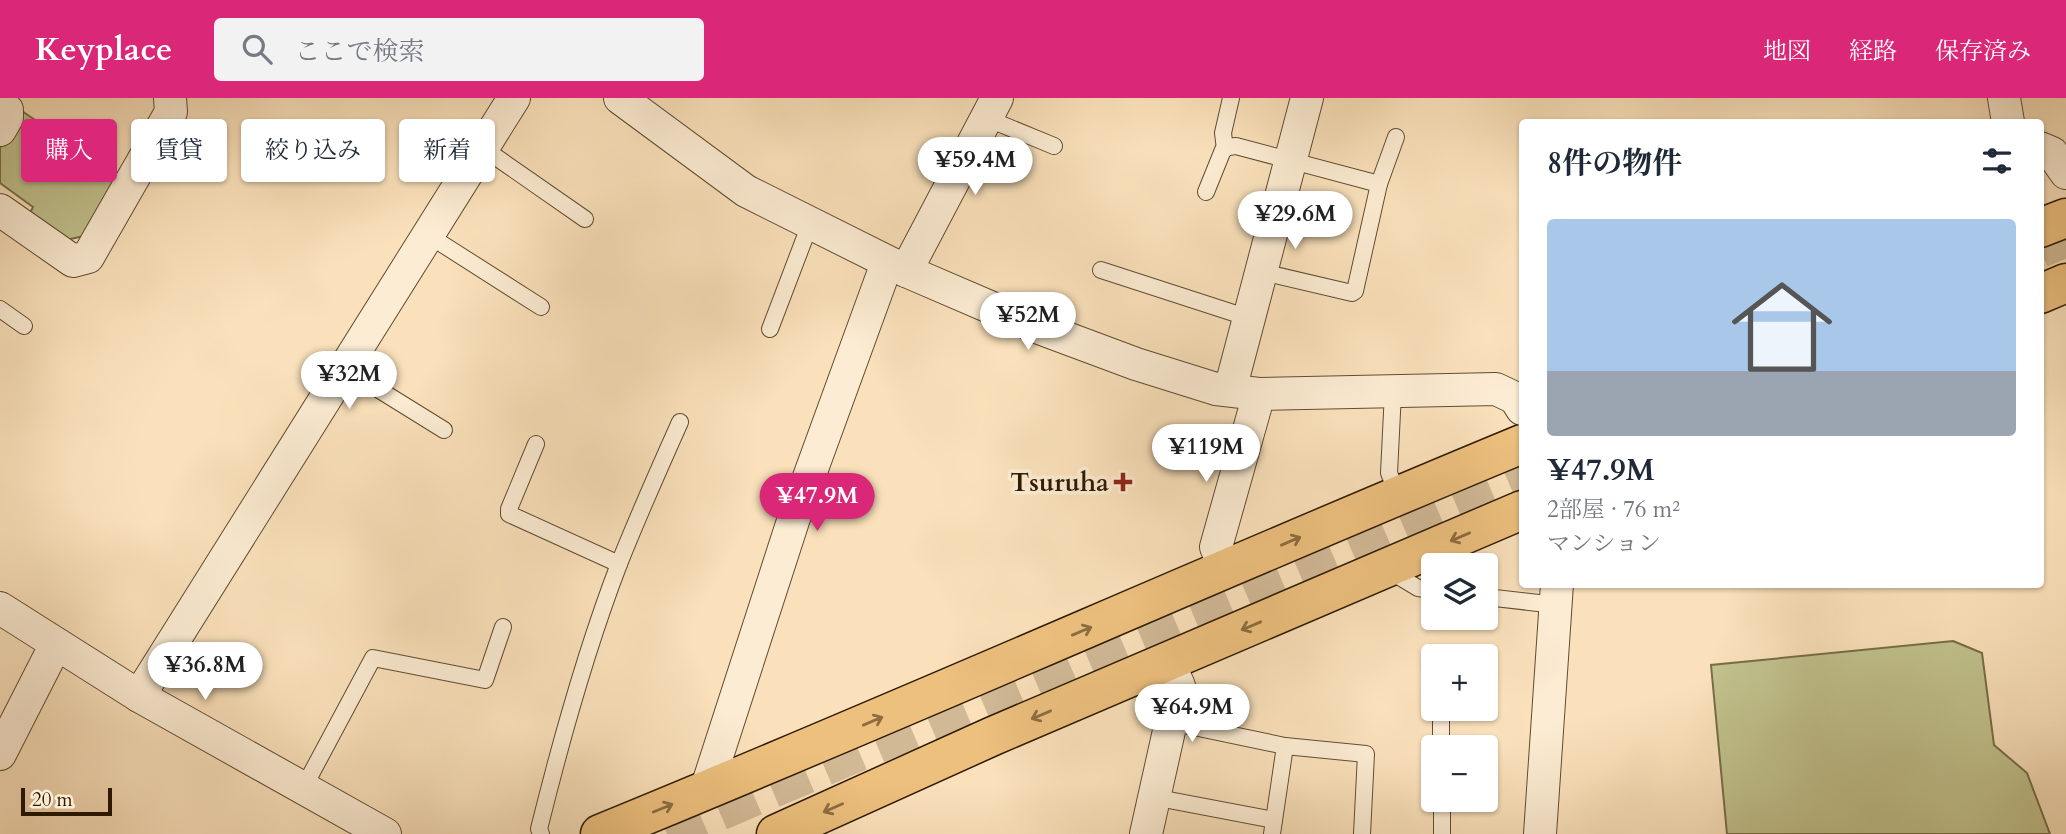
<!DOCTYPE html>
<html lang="ja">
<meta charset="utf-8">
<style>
:root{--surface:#fff;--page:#f2f2f3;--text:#1f2937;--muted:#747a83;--accent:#db2777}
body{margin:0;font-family:Cardo,"Noto Serif JP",serif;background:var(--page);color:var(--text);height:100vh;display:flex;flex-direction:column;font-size:26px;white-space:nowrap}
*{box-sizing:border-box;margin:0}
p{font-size:23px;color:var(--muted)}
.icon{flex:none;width:38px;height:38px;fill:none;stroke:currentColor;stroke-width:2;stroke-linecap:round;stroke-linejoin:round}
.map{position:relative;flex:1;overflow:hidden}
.sheet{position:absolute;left:1519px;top:21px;width:525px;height:469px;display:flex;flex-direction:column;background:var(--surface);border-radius:7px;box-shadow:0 2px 5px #0004}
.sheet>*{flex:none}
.banner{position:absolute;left:21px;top:21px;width:665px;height:63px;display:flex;gap:14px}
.tools{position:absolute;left:1421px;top:455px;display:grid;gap:14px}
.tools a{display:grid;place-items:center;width:77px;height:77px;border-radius:7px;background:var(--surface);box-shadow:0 2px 5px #0004;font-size:35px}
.scale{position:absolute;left:21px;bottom:18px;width:91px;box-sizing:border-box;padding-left:7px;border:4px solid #2e1a03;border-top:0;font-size:19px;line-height:24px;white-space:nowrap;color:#2e1a03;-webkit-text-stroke:5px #fcecd3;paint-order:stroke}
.price{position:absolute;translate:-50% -60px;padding:0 16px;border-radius:24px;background:#fff;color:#222;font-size:23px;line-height:46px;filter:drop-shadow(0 2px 4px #0008)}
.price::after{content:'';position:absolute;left:50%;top:42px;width:21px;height:16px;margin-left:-10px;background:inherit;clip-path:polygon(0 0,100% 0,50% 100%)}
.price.active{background:var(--accent);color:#fff}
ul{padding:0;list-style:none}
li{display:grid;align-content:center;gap:14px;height:371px;padding:0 28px}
li span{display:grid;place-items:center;height:217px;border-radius:7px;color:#555}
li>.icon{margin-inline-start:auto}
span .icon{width:126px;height:126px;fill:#fffc;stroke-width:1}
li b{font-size:30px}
h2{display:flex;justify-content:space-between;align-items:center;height:84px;padding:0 28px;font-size:30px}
.chip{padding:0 24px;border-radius:7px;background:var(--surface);box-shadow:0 2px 5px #0004;font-size:24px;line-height:63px}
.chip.active{background:var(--accent);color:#fff}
header{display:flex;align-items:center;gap:42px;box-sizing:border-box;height:98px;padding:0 35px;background:var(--accent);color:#fff}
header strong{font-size:33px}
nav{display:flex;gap:38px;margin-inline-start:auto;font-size:24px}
.search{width:490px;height:63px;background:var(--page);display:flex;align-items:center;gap:18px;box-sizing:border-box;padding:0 24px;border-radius:7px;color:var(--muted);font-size:26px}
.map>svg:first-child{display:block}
</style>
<header>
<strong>Keyplace</strong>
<div class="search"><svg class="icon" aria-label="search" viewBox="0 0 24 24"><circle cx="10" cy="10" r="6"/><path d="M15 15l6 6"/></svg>ここで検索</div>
<nav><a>地図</a><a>経路</a><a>保存済み</a></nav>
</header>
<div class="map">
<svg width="2066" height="736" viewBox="0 0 2066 736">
<rect width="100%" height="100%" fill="#fae1bb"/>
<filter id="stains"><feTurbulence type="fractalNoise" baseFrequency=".00286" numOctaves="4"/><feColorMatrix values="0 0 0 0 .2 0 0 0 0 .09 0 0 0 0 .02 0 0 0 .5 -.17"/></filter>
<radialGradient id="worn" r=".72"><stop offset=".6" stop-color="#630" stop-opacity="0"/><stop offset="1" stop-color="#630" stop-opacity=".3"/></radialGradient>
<!-- green -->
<g fill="#c1c28e" stroke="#786e48" stroke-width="2">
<path d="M22 13 118 79 84 138 66 142 29 117 33 109 0 85V50Z"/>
<path d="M1953 543 1982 555 1994 647 2027 675 2050 736H1727L1711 567Z"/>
</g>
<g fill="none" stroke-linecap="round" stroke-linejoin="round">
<!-- primary-tunnel -->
<g stroke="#d1b996" stroke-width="38" stroke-dasharray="38 19" stroke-linecap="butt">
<path d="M2040 151 2066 140"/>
<path d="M667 736 1522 372"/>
</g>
<defs>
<g id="lane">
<path d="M986 20 1054 48"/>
<path d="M483 50 585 121"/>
<path d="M1225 51 1223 35 1231 0"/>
<path d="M1379 86 1396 39"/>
<path d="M1206 94 1223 52 1228 49 1236 48 1379 86 1355 193 1352 195 1262 174"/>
<path d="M428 137 541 209"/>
<path d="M1101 172 1249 220"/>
<path d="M0 211 24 228"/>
<path d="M770 231 810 126"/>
<path d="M344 270 444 332"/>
<path d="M1393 294 1389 375 1398 397"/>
<path d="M536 346 509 411V416L619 466"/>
<path d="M1388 472 1418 490 1433 492"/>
<path d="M1486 499 1556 507"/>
<path d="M1441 611V649"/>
<path d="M1170 624 1285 648 1366 656 1362 736"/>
<path d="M304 689 373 560 485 582 503 529"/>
<path d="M1153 699 1274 722"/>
<path d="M1442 702V736"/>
<path d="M541 736 539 731C561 642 586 552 619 466 638 418 659 371 680 324"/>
<path d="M1272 736 1285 648"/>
</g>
<g id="street">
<path d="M620 0 746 93 906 173 1034 228 1136 266 1216 291 1259 296 1496 291 1515 300 1522 311"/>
<path d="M2004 0 2008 24"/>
<path d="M0 6 7 12V20L0 32"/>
<path d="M2040 50 2052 55 2066 75"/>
<path d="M0 112 73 163 88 159 171 14 170 0"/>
<path d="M906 173 997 0"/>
<path d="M1230 292 1307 0"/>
<path d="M1226 472 1216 449 1259 296"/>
<path d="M0 510 139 598 385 736"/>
<path d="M139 598 514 0"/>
<path d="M0 656 56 546"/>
<path d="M706 692 793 423 887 165"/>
<path d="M1146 736 1179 588 1168 563"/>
<path d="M1540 736 1557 486"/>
</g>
<g id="primary">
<path d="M2040 130 2066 120"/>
<path d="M2040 196 2066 185"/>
<path d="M600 736C909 610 1214 473 1522 346"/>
<path d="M776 736 993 638 1522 412"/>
</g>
</defs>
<!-- lane casing -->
<use href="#lane" stroke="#614c31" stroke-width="18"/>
<!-- street casing -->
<use href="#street" stroke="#614c31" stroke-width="34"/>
<!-- primary casing -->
<use href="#primary" stroke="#2e1a03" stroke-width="41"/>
<!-- lane -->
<use href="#lane" stroke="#fcecd3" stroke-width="16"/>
<!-- street -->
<use href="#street" stroke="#fcecd3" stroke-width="32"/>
<!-- primary -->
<use href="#primary" stroke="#edc07e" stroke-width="38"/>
</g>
<!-- one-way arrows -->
<defs><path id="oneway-shaft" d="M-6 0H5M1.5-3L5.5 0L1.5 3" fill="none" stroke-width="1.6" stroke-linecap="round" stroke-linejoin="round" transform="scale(1.75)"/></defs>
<g stroke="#8e6d40">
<use href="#oneway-shaft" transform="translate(1460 439) rotate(157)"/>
<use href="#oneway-shaft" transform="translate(1291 443) rotate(-23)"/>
<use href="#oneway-shaft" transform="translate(1251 528) rotate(157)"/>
<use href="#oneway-shaft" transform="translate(1082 533) rotate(-23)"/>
<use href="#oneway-shaft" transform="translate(1041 617) rotate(157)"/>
<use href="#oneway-shaft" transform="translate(873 623) rotate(-23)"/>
<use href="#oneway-shaft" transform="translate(663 710) rotate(-22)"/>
<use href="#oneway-shaft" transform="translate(833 710) rotate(156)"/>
</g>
<!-- markers -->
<path fill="#8f2418" stroke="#fcecd3" stroke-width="2.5" d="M1119.5 373.5h7v7h7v7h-7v7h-7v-7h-7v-7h7z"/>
<g text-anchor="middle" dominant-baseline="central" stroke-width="7" stroke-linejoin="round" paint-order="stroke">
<!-- poi labels -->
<g font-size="26" font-weight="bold" fill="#2e1a03" stroke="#fcecd3" text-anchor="end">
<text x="1109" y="384">Tsuruha</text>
</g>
</g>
<rect width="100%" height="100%" filter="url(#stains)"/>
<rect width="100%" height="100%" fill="url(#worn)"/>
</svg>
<div class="tools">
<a><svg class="icon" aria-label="layers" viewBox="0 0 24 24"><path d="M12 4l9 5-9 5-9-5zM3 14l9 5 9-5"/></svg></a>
<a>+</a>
<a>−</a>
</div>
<div class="scale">20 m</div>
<b class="price" style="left:975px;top:99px">¥59.4M</b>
<b class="price" style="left:1295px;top:153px">¥29.6M</b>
<b class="price" style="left:1028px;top:254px">¥52M</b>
<b class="price" style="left:349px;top:313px">¥32M</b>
<b class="price" style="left:1206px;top:386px">¥119M</b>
<b class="price active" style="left:817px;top:435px">¥47.9M</b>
<b class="price" style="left:205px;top:604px">¥36.8M</b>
<b class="price" style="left:1192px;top:646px">¥64.9M</b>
<div class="banner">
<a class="chip active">購入</a>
<a class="chip">賃貸</a>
<a class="chip">絞り込み</a>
<a class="chip">新着</a>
</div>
<section class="sheet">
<h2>8件の物件<svg class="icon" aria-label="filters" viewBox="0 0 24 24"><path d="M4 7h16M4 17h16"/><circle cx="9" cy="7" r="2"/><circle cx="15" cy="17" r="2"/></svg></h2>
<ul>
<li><span style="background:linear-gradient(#a9c7e8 70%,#9aa5b1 0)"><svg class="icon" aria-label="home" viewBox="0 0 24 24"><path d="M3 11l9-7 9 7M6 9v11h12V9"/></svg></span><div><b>¥47.9M</b><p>2部屋 · 76 m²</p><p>マンション</p></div></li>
</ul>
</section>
</div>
